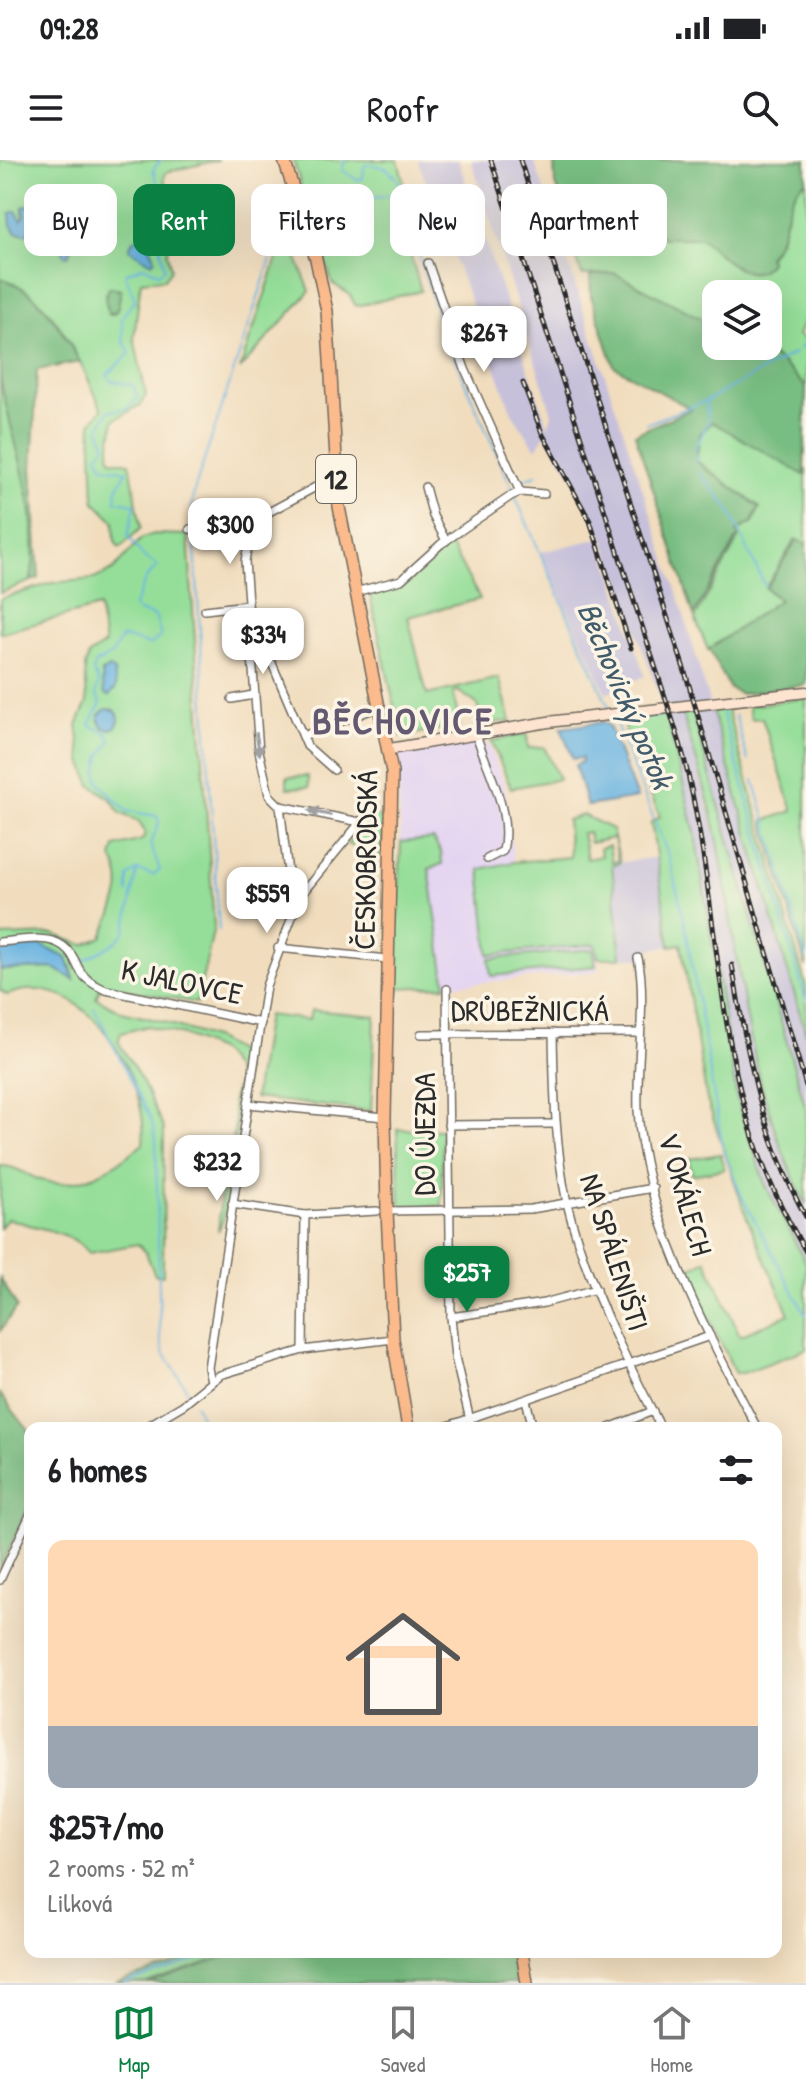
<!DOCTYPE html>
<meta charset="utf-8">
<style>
:root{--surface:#fff;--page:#f6f6f6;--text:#202124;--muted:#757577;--line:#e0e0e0;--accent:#0b8043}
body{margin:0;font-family:"Patrick Hand",sans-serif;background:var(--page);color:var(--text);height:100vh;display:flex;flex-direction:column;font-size:30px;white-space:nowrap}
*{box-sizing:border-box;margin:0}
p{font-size:26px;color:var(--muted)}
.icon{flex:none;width:44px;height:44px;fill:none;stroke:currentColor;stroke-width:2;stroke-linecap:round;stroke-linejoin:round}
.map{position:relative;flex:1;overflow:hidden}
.sheet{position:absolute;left:24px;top:1262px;width:758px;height:536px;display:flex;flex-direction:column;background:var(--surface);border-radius:16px;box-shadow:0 8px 32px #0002}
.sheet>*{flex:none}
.banner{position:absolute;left:24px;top:24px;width:758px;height:72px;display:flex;gap:16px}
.fabs{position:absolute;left:702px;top:120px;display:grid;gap:16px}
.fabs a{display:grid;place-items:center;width:80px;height:80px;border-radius:16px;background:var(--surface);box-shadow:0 8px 32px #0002;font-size:40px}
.price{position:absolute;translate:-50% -68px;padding:0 18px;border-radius:16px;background:#fff;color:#222;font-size:26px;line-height:52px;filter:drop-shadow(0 2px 4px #0008)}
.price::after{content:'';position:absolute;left:50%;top:48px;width:24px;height:18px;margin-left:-12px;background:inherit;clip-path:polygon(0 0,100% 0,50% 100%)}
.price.current{background:var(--accent);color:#fff}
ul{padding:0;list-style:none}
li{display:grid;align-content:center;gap:16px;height:424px;padding:0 24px}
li+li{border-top:2px solid var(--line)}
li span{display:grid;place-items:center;height:248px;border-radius:16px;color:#555}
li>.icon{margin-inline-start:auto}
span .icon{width:144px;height:144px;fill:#fffc;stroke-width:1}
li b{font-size:34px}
h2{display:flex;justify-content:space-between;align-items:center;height:96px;padding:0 24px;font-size:34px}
.pill{padding:0 28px;border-radius:16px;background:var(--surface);box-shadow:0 8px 32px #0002;font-size:28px;line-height:72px}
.pill.current{background:var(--accent);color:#fff}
.status{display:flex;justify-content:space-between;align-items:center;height:56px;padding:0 40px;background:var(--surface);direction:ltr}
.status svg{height:22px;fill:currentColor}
header{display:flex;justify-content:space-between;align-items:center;height:104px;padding:0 24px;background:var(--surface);font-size:36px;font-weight:600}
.tabs{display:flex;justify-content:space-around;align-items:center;height:112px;border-top:2px solid var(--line);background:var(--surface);font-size:22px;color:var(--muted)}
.tabs a{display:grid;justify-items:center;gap:4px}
.tabs .current{color:var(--accent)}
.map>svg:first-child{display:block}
</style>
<div class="status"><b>09:28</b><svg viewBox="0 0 49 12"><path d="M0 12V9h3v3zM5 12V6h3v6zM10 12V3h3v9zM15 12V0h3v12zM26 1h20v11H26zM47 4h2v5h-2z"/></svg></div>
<header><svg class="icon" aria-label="menu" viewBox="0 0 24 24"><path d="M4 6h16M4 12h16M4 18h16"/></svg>Roofr<svg class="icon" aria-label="search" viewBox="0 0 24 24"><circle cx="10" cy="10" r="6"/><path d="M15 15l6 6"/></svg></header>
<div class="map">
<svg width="806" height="1823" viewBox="0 0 806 1823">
<rect width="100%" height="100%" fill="#fcf5e5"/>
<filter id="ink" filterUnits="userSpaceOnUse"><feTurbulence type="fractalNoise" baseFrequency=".0125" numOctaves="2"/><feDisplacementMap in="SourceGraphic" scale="16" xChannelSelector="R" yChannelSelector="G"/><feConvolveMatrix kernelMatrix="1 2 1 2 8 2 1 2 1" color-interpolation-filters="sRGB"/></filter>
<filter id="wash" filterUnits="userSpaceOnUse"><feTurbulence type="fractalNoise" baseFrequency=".006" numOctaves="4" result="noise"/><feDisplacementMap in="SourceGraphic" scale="32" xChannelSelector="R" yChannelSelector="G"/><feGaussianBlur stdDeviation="1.8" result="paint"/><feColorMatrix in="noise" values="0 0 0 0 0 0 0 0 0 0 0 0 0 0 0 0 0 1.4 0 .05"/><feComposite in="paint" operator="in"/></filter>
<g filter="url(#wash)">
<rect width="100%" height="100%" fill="#f1ddbe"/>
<!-- built -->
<path fill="#e3d3f2" d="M473 582 479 588 488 583 505 627 514 702 480 710 489 795 596 784 598 811 446 826 429 709 433 679 401 682 398 599 402 593Z"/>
<!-- industrial -->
<g fill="#c6c0da">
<path d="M418 0H458L548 267 552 254 471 0H534L681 445 806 874V949L692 551 682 553 717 679 756 907 774 972 806 1044V1103L765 1024 737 941 695 673 666 554 603 378 575 321 545 274 536 289 512 253Z"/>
<path d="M600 378 645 516 606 533 541 392Z"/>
<path d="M657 697 670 786 644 790 642 798H621L612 704Z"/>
</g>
<!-- green -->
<g fill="#95de99" stroke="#608462" stroke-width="2" fill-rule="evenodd">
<path d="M0 0H219L166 12 164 20 177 37 164 56 173 73 167 92 171 110 164 119 141 121 134 178 146 235 142 244 114 260 109 294 112 300 130 303 141 368 120 388 115 382 114 361 94 341 91 263 102 249C79 201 55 134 0 118ZM79 42 109 51 100 64 73 47ZM29 45 34 48 32 70 10 53H17L19 59H23V47ZM143 74 153 81 150 85 154 95 132 91 136 79ZM112 127 121 130 114 154H108L105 134Z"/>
<path d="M293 0H398L407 35 399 36 411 77 406 79 421 131 356 146 349 134 332 123 310 50 312 41 304 35Z"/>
<path d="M806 20V155L798 175 806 180V229L752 186H768V134H716V167L614 114 582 115 557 35 594 34 605 54 640 56 663 78H701C719 92 749 131 770 102L769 96C793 68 778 46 806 20Z"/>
<path d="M286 71 310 131 240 209Z"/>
<path d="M0 216C19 275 41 360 31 421L0 433Z"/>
<path d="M712 262 804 314 806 309V384L795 380 765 428 779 440 708 490 695 458 739 378 737 371 753 363 760 347 695 300 700 275Z"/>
<path d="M154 374 188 375 214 767 197 843 102 825 96 838 122 852 165 862 216 879 237 891 245 910 224 1058 218 1071 221 1037 235 964 232 939 238 922 234 908 220 891 183 875 148 866 121 873 118 881 143 923 164 969 163 1115H155L146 1093 138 1084 89 1093C71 1069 35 1070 8 1058L0 1068V1006C15 1005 26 1015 41 1020 79 1032 115 1006 143 984 150 920 84 804 7 835L0 830V810L54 808 74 818 70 804 8 787 0 790V776L53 774 84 785 102 777C114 748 129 727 112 698L115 687 142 680 146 673 138 661 120 653 111 639 91 625 82 601 77 565 87 543 85 506 89 495 105 484 99 447 0 473V439L52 423 94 419 113 410 142 378Z"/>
<path d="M450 385 480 439 408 457 427 535 499 518 511 561 482 564 477 544 458 531 453 533 460 566 401 576 370 435 405 424Z"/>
<path d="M806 538V807L763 661 793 651 762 558 751 559 748 546Z"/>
<path d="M727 549 806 826V874L712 550Z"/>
<path d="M692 551 806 949V1044C748 931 740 805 718 682 710 638 694 595 682 552Z"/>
<path d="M666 554 695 673 737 941 765 1024 806 1103V1189L743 1213H735L687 1111 706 1100 740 1176 789 1154 747 1058 707 940 681 784 670 786 651 662 660 657 621 559Z"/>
<path d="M527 574 528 588 544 587 559 619 511 628 491 581Z"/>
<path d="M308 616 309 627 287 628V617Z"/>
<path d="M372 653 384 660 381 697 347 684Z"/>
<path d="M583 655 612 669 620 703 612 705 621 798H598L595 784 489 795 480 709 514 702 570 697 567 660ZM588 672 590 683 614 678 618 701 612 702 609 686 600 688 601 696 587 699 582 673Z"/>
<path d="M433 679 441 692 442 704 429 709 446 826 394 828 401 682Z"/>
<path d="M593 789 596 806 491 816 489 799Z"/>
<path d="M311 850 375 856 371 951 254 938 267 855 309 860Z"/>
<path d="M397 969 442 970V1046H400Z"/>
<path d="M721 994 724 1009 692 1015 689 999Z"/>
<path d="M211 1792H238L147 1823H116Z"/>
</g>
<!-- forest -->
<g fill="#78bd81" stroke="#527456" stroke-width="2">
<path d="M554 0H806V20C778 45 793 67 768 96L770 102C749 131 718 91 701 78H663L640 56 605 54 594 34 561 35 555 25Z"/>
<path d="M614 113 716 166V186C765 186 773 191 806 227L804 315 712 262 700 274 696 301 759 347 752 362 737 371 738 377 694 455 635 274 691 249 614 206 591 136 590 115Z"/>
<path d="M0 118C41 130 59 167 80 202L37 210 32 309 39 418 31 421C43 350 11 284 0 216 0 185 0 149 0 118Z"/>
<path d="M113 127 121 131 117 151 109 154 105 138 108 129Z"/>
<path d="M797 380 806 384V525L741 534 730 529 709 489 779 440 766 428Z"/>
<path d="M0 1118 17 1147 0 1171Z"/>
<path d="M0 1234 30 1272V1344L0 1410Z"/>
<path d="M238 1792H510L516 1823H147Z"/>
</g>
<!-- water -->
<g fill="#69b3e1" stroke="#4a6f86" stroke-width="2">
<path d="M100 39 110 48 99 64 73 49 76 42 86 45Z"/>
<path d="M31 45 35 58 32 70 26 74 16 72 11 65 10 53 16 51 21 60 25 56 23 47Z"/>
<path d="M53 64 62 65C69 73 75 87 68 96L64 95 62 86 50 76Z"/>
<path d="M147 71 154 75 150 86 155 99 152 103 129 89 132 82Z"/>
<path d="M110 508 114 511 116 528 109 536 104 533 102 512Z"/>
<circle cx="109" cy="559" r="10"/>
<path d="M603 562 609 566 637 638 587 646 575 605 582 602V598L573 599 561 568Z"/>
<path d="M40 785 67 798 74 820 54 808 0 810V789Z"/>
</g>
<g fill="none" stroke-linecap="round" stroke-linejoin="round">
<!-- stream -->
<g stroke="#69b3e1" stroke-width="2">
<path d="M345 0 342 10 357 20 363 19 364 6 369 4 386 8 397 18 441 169 513 330"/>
<path d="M305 44 402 34"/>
<path d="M800 189 806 182"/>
<path d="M646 264 708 240 795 193"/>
<path d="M696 304 695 288 708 263 706 241"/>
<path d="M699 312 729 349 765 426"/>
<path d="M519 321 536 315"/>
<path d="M515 336 610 550"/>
<path d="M193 366 192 341 196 325 283 62 294 47"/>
<path d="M194 374 219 770"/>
<path d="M722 552 806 840"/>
<path d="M735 555 748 601"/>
<path d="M645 558 661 556"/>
<path d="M614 559 669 697 685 763 723 989 742 1037 806 1155"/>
<path d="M616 561 637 559"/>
<path d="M754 620 806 798"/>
<path d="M128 733V717L138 710"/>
<path d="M80 803C94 794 115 786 124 773 128 768 133 723 138 710L153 715 160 710 150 684 159 664 157 656 127 651 100 624 97 614 101 595 111 581 107 573 90 565 101 543 96 534 99 522 93 512 96 503 112 495 120 479 124 477 150 485 161 476 155 456 137 451 134 446 146 418 158 406 143 396 128 376 135 344 116 341 117 328 127 311 104 307 98 295 106 285 99 268 109 251 126 249 138 239 133 225 112 221 107 215 130 193 123 180 122 157 135 140 125 114 143 106 158 113 165 109 160 85 166 78V69L152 59 151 54 171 39 158 27 153 9 161 0"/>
<path d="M94 848 151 959 156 979 160 1177 163 1191 189 1233"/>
<path d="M195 1245 207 1268"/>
<path d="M124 1823 221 1792"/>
</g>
</g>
</g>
<g filter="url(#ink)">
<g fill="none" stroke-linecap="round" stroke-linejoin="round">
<defs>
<g id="street">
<path d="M428 103 465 209 520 332"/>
<path d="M425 327 433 356 446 381"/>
<path d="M190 369 251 371"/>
<path d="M355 432 401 420 441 384 511 336 520 332 544 334"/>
<path d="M249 449 307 586 334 610"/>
<path d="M205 450 247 445"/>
<path d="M232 539 253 535"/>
<path d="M476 574C487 610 512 651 503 691L487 699"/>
<path d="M303 576 381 546"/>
<path d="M280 646 360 662"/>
<path d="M300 736 288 713 280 646 269 635 259 591 245 401 251 371 269 352 336 316"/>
<path d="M0 782C18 781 48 774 63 786 83 801 70 815 106 830L261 863"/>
<path d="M278 788 388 799"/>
<path d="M638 798C647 836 636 907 638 950 644 1058 708 1174 757 1268"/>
<path d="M447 829 451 1157 455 1197 470 1260"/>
<path d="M553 873C554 930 555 987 567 1043 586 1122 625 1197 661 1268"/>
<path d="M421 874 639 873"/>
<path d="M248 944 385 957"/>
<path d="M448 965 555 964"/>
<path d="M232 1044 305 1055 377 1051"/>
<path d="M387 1051 531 1049 653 1028"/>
<path d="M451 1157 544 1143 596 1129"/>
<path d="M303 1190 305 1055"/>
<path d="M211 1221 208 1208 266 826 300 736 372 648"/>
<path d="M526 1240 533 1268"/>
<path d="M144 1268 183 1245 220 1215 303 1190 393 1179"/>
<path d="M442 1268 710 1176"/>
<path d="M609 1268 653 1251"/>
<path d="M0 1420 30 1355"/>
</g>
<path id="secondary" d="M390 589 548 562 806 532"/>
<g id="primary">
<path d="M284 0 316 99 327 151 339 347 392 612 385 957 387 1051 393 1179 408 1268"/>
<path d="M522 1792 527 1823"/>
</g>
</defs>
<!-- street casing -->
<use href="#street" stroke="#70695e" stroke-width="10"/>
<!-- secondary casing -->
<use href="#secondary" stroke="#70695e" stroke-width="13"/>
<!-- primary casing -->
<use href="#primary" stroke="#70695e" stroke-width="14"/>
<!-- street -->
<use href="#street" stroke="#fff" stroke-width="7"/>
<!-- secondary -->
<use href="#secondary" stroke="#fde4d1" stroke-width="10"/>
<!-- primary -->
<use href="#primary" stroke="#fbbb8c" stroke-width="11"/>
<defs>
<g id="rail">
<path d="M491 0 680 583C714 706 713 835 747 957 760 1005 781 1049 806 1092"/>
<path d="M520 0 686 515 806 926"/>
<path d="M523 223 542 273 590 361 631 488"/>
<path d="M732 805C747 893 762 978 806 1057"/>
</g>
</defs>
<!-- rail casing -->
<use href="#rail" stroke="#2b2b2b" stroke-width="5"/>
<!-- rail -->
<use href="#rail" stroke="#fcf5e5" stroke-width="2" stroke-dasharray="6" stroke-linecap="butt"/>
</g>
<!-- one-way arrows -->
<defs><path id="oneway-solid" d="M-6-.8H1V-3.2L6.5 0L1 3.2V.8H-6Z" transform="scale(2)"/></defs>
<g fill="#a0a0a0">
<use href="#oneway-solid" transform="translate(258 584) rotate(81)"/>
<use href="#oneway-solid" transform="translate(320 653) rotate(-168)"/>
</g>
</g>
<g text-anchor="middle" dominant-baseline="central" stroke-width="7" stroke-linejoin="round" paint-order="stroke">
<!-- shield labels -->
<rect fill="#fcf5e5" stroke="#6a6863" stroke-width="2" x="316" y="295" width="40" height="48" rx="6"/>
<g font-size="28" font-weight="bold" fill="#2b2b2b">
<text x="336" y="319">12</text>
</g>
<!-- street labels -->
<g font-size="30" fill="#2b2b2b" stroke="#fcf5e5">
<text transform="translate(365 700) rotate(-89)">ČESKOBRODSKÁ</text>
<text transform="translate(182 821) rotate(12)">K JALOVCE</text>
<text x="530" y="850">DRŮBEŽNICKÁ</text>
<text transform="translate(424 974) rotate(-90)">DO ÚJEZDA</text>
<text transform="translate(686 1034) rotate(74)">V OKÁLECH</text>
<text transform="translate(615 1092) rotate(72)">NA SPÁLENIŠTI</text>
</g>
<!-- water labels -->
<g font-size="32" font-style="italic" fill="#415b6b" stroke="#fcf5e5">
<text transform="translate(626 535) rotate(67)">Běchovický potok</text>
</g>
<!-- district labels -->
<g font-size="38" font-weight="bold" letter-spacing="2" fill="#635971" stroke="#fcf5e5">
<text x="403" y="560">BĚCHOVICE</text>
</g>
</g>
</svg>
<div class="fabs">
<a><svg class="icon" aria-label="layers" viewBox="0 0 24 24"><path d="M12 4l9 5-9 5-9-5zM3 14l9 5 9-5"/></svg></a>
</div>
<b class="price" style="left:484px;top:214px">$267</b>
<b class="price" style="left:230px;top:406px">$300</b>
<b class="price" style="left:263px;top:516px">$334</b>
<b class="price" style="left:267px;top:775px">$559</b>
<b class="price" style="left:217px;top:1043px">$232</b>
<b class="price current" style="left:467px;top:1154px">$257</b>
<div class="banner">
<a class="pill">Buy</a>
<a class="pill current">Rent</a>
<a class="pill">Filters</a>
<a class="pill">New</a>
<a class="pill">Apartment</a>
</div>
<section class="sheet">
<h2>6 homes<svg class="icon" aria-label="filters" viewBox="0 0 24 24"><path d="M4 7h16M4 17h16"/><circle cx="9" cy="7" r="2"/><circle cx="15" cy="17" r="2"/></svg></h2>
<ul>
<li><span style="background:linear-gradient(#ffd9b3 75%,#9aa5b1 0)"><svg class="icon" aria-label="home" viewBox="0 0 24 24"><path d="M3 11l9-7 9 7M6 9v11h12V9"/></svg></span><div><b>$257/mo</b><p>2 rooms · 52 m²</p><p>Lilková</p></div></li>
</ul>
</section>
</div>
<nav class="tabs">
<a class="current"><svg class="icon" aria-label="map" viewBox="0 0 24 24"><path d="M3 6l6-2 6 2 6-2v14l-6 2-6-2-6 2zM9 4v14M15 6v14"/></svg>Map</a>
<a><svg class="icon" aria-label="saved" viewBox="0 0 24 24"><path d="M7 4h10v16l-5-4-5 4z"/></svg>Saved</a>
<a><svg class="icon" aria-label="home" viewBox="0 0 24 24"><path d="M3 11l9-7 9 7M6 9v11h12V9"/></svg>Home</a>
</nav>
